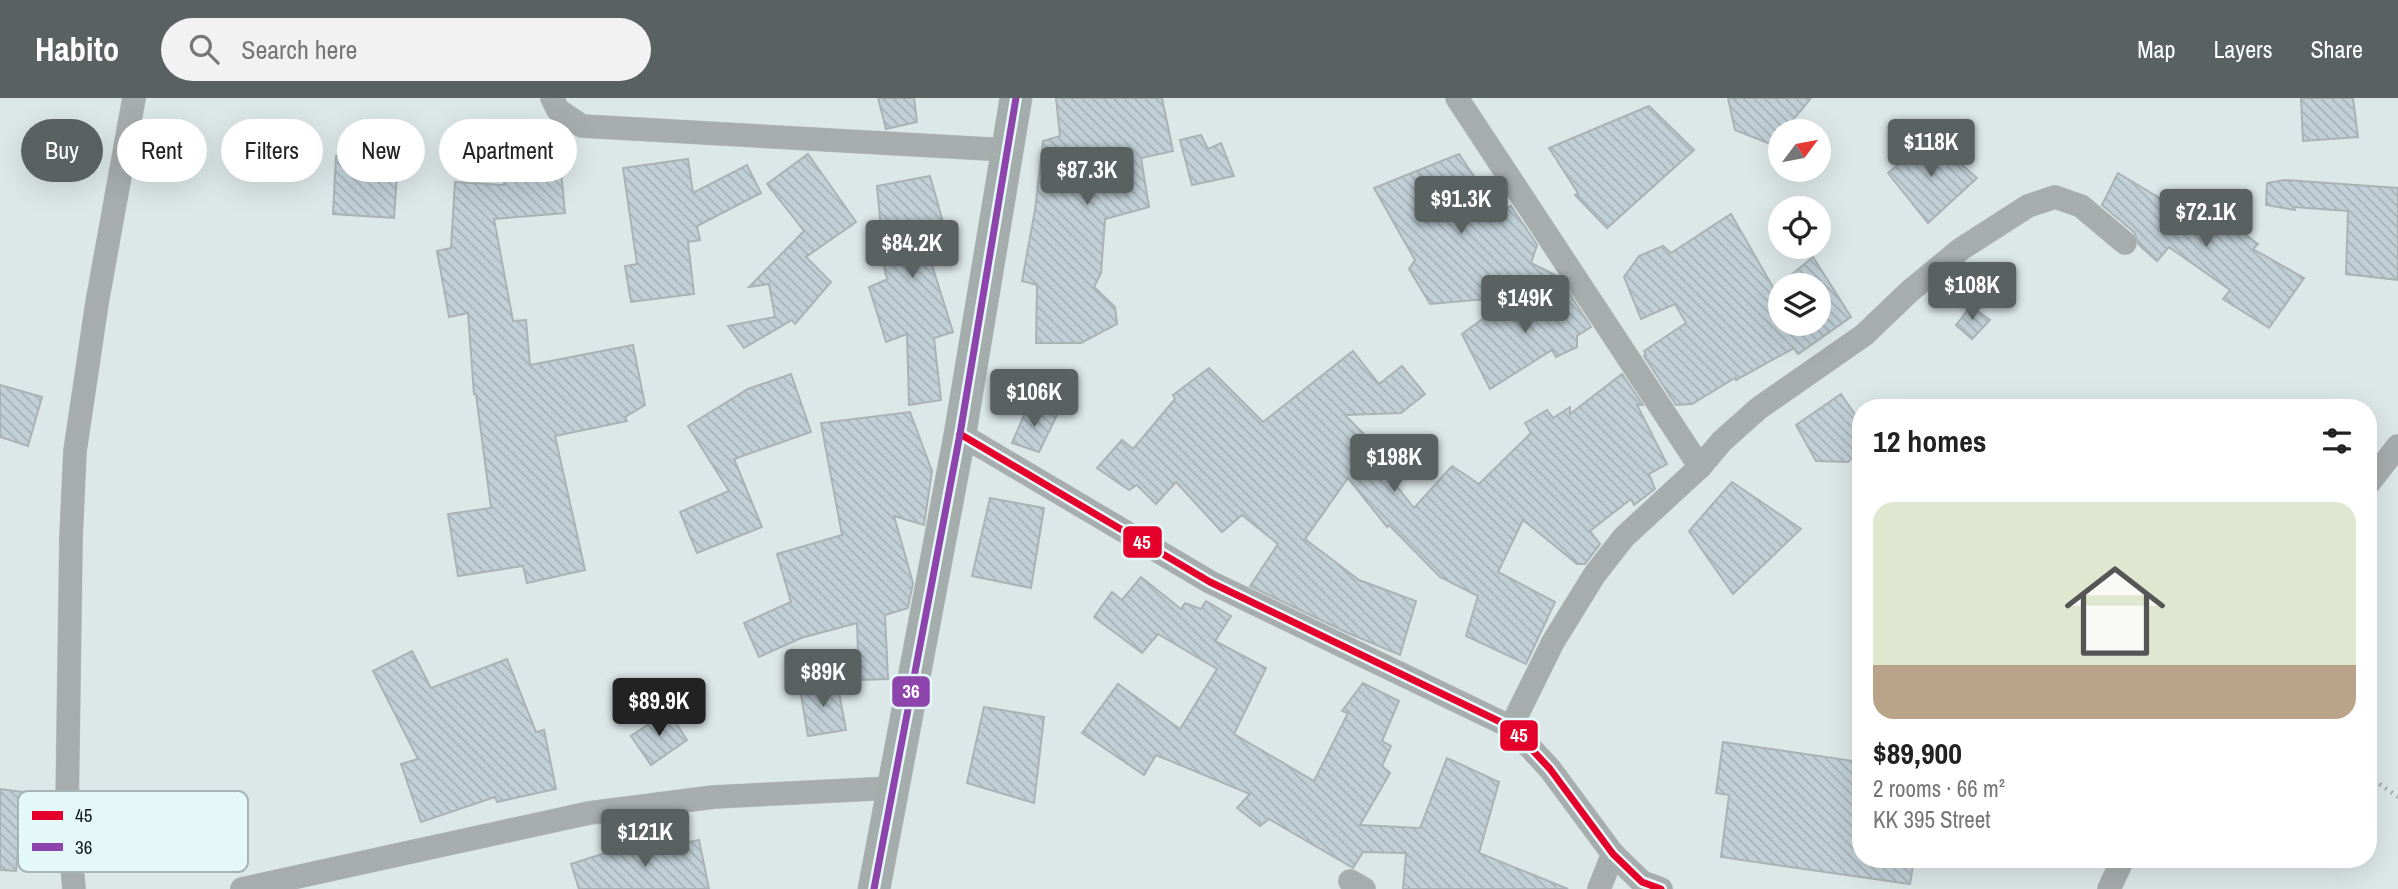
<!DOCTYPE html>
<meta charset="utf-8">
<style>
:root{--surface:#fff;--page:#f2f2f2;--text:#222;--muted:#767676;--accent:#596161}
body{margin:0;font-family:"Archivo Narrow",sans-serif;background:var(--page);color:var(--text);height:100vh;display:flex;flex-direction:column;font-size:26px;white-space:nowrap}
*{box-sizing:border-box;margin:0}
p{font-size:23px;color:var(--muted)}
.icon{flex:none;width:38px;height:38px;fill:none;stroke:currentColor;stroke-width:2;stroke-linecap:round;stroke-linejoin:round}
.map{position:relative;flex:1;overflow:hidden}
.side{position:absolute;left:1852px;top:301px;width:525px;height:469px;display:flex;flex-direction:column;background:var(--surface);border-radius:28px;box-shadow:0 7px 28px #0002}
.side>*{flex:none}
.guide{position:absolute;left:21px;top:21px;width:665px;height:63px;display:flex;gap:14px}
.needle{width:46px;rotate:58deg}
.tools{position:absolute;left:1768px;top:21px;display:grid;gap:14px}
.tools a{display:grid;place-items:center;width:63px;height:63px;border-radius:50%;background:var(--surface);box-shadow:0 7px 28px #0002;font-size:35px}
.price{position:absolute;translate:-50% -60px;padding:0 16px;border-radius:7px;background:var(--accent);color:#fff;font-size:23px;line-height:46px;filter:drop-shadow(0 2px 4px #0008)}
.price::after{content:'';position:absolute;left:50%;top:42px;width:21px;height:16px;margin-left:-10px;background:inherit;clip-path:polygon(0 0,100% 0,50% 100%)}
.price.selected{background:#222;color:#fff}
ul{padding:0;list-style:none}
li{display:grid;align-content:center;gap:14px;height:371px;padding:0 21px}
li span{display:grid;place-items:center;height:217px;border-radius:21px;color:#555}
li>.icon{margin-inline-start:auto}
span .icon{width:126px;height:126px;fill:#fffc;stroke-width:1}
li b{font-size:30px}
h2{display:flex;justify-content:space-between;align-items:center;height:84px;padding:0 21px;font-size:30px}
.chip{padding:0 24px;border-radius:32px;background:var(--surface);box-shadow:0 7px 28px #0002;font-size:24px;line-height:63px}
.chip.selected{background:var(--accent);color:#fff}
header{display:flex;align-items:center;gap:42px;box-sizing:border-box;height:98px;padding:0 35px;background:var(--accent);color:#fff}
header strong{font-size:33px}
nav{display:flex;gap:38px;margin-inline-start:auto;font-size:24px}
.search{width:490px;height:63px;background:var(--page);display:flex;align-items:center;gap:18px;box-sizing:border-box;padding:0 24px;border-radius:38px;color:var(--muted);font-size:26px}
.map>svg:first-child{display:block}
</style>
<header>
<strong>Habito</strong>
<div class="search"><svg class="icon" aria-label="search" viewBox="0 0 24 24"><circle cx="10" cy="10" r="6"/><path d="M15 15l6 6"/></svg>Search here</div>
<nav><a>Map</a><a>Layers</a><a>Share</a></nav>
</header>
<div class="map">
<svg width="2398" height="791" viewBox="0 0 2398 791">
<defs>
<pattern id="building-back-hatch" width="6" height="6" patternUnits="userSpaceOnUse" patternTransform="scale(1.75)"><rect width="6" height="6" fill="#c1d0d7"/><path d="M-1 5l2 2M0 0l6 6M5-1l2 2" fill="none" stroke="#a5b2b8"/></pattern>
</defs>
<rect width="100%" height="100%" fill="#dce7e8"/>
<!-- building -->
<g fill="url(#building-back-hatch)" stroke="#aab2b5" stroke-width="2" fill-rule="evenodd">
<path d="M878 0H914L917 24 886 31Z"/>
<path d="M1056 0H1162L1173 53 1141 60 1149 109 1105 121 1101 175 1094 189 1115 209 1117 226 1081 245H1036L1037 187 1022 183 1035 112 1043 43 1060 38Z"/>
<path d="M1728 0H1811L1784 33H1780V38L1773 47 1735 32Z"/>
<path d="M2301 0H2353L2358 39 2303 43Z"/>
<path d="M1649 8 1694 52 1607 130 1575 97 1578 95 1549 50Z"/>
<path d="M1201 37 1208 51 1221 45 1234 78 1192 87 1180 42Z"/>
<path d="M1931 40 1977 80 1928 125 1888 75Z"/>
<path d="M808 56 856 124 806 159 831 184 795 226 792 222 744 250 728 228 775 219 769 186 749 189 804 133 767 86Z"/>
<path d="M1459 56 1498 114 1511 108 1537 147 1531 165 1555 177 1532 197 1430 206 1409 171 1415 162 1374 90Z"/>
<path d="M336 58 398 63 394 120 333 116Z"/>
<path d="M688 61 693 95 747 67 761 95 697 128 700 142 688 144 694 196 631 204 625 168 637 166 623 70Z"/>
<path d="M560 62 565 115 494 121 513 223 526 222 530 267 633 247 645 307 625 319 627 323 555 338 585 472 527 485 523 468 458 478 448 416 491 410 476 296H474L468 215 449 219 437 153 451 150 455 84 504 87 502 67Z"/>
<path d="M2118 75 2201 125 2211 111 2258 146 2253 151 2304 180 2269 230 2223 201 2230 192 2169 149 2157 163 2139 147 2134 134 2102 107Z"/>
<path d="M930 78 948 142 926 148 953 234 934 240 941 302 909 307 907 236 886 244 869 189 888 181 885 175 877 88Z"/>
<path d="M2285 82 2398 90V182L2346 176 2348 113 2294 109 2295 112 2266 107 2267 85Z"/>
<path d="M1731 116 1774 191 1813 159 1851 219 1798 256 1794 250 1736 282 1735 280 1692 306 1676 307 1644 258 1646 257 1644 253 1686 225 1675 206 1641 221 1624 179 1639 158 1663 148 1671 155ZM1780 187H1818V226H1780Z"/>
<path d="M1565 189 1591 229 1577 238V249L1556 259 1552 252 1490 291 1462 236 1496 211 1499 216Z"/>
<path d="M1971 208 1990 222 1972 241 1956 227Z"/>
<path d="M1353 253 1379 286 1402 268 1425 296 1401 315 1345 317 1388 361 1380 367 1414 410 1452 368 1479 386 1531 335 1525 325 1547 312 1553 320 1570 309V316L1622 276 1643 307H1637L1667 366 1649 376 1655 391 1634 407 1631 401 1590 433 1600 446 1585 466H1577L1523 422 1498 474 1555 504 1526 566 1466 538 1478 498 1440 479 1389 427 1387 429 1348 380 1305 441 1359 482 1416 503 1400 557 1348 535 1250 488 1278 446 1242 417 1222 434 1176 384 1156 406 1137 387 1129 392 1097 370 1122 342 1133 351 1175 301 1173 297 1209 270 1263 324Z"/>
<path d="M791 276 811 334 734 361 762 429 697 455 680 414 729 393 688 328 748 291Z"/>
<path d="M0 287 42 299 28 348 0 339Z"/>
<path d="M1841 296 1860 324V353L1848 364 1816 363 1796 327Z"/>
<path d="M1028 308 1057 317 1039 354 1012 345Z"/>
<path d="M910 314 932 373 924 427 894 418 913 485 908 510 885 517 888 581 859 582 857 525 801 540 759 559 744 525 791 504 777 456 842 437 821 325Z"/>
<path d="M1732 384 1801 431 1733 496 1689 433Z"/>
<path d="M990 400 1044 410 1031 490 972 478Z"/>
<path d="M1141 479 1181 511 1185 505 1201 511 1206 503 1231 518 1215 543 1266 570 1234 636 1314 683 1348 615 1342 613 1363 585 1399 603 1382 643 1391 648 1382 668 1390 675 1360 727 1420 730 1447 660 1499 684 1479 755 1568 791H1403L1406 755 1363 754 1353 770 1269 721 1260 728 1237 710 1250 696 1156 657 1144 677 1082 635 1118 586 1180 631 1217 571 1158 536 1142 555 1094 519 1112 494 1122 502Z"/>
<path d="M412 553 431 590 507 561 536 634 544 632 556 691 497 704 495 699 421 724 401 666 418 661 373 573Z"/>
<path d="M837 584 846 632 808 638 800 591Z"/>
<path d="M984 609 1044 619 1034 705 967 685Z"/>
<path d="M668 613 687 642 651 667 631 638Z"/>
<path d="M1723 644 1860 664V761H1914L1910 786 1721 759 1729 697 1716 695Z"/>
<path d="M0 691 24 694 16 773 0 772Z"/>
<path d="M699 742 709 791H579L571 766 627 748 630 756Z"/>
</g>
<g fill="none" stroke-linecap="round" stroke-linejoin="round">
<defs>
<g id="street">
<path d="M552 0 558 12 582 28 1007 52"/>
<path d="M1457 0 1700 369"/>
<path d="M960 336 1210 484 1511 629 1550 671 1613 756 1642 784 1661 791"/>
<path d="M2368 386 2398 348"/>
<path d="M1511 629 1553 544 1595 476 1624 439 1700 369 1722 343 1759 310 1864 237 1910 193 1961 151 2028 108 2055 99 2081 108 2125 145"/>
<path d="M1350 783 1364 791"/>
<path d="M74 791 67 713 71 440 75 353 97 205 134 0"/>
<path d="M242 791 589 715 714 699 893 690"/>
<path d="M1599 791 1613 756"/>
<path d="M2109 791 2123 761"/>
</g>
<path id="secondary" d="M874 791 960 336 1016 0"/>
</defs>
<!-- street casing -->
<use href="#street" stroke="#b8c1c2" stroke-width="24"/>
<!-- secondary casing -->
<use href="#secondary" stroke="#b8c1c2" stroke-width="33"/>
<!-- path -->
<path stroke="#a7acac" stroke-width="4.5" stroke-dasharray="2 5" stroke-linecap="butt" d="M2368 678 2398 699"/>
<!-- street -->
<use href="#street" stroke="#a7acac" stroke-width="23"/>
<!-- secondary -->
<use href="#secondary" stroke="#a5acac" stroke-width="32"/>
<defs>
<path id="bus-1" d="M960 336 1210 484 1511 629 1550 671 1613 756 1642 784 1661 791"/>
<path id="bus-2" d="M874 791 960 336 1016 0"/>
</defs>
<!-- bus-1 casing -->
<use href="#bus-1" stroke="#e4f8fa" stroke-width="12"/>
<!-- bus-2 casing -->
<use href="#bus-2" stroke="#e4f8fa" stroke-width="12"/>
<!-- bus-1 -->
<use href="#bus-1" stroke="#e4002b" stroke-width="7"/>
<!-- bus-2 -->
<use href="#bus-2" stroke="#8e44ad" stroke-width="7"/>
</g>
<!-- legend -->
<rect x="18" y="693" width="230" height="81" rx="10" fill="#e4f8fa" stroke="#a5b5b6" stroke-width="2"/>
<rect x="32" y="713" width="31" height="9" fill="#e4002b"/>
<rect x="32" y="745" width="31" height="8" fill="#8e44ad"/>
<g font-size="19" fill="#121919">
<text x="75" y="724">45</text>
<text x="75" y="756">36</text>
</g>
<g stroke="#e4f8fa" stroke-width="2.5">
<rect x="1122" y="427" width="41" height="34" rx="7" fill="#e4002b"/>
<rect x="891" y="577" width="40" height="33" rx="7" fill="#8e44ad"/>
<rect x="1499" y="621" width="40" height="33" rx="7" fill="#e4002b"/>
</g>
<g font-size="19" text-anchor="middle" font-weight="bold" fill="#fff">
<text x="1142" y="451">45</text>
<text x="911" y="600">36</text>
<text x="1519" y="644">45</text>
</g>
</svg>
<div class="tools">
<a><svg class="needle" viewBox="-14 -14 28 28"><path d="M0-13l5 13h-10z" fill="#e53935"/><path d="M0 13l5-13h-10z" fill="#767676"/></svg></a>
<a><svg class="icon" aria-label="locate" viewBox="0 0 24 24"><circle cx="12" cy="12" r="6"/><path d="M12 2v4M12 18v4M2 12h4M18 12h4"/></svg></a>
<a><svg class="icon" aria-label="layers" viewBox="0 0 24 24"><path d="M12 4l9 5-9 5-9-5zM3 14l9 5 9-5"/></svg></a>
</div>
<b class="price" style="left:1931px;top:81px">$118K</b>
<b class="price" style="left:1087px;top:109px">$87.3K</b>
<b class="price" style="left:1461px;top:138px">$91.3K</b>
<b class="price" style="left:2206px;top:151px">$72.1K</b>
<b class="price" style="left:912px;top:182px">$84.2K</b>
<b class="price" style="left:1972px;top:224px">$108K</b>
<b class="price" style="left:1525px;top:237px">$149K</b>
<b class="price" style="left:1034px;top:331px">$106K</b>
<b class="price" style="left:1394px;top:396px">$198K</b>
<b class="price" style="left:823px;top:611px">$89K</b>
<b class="price selected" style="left:659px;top:640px">$89.9K</b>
<b class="price" style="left:645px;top:771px">$121K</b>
<div class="guide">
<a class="chip selected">Buy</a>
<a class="chip">Rent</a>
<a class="chip">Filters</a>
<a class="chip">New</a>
<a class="chip">Apartment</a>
</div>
<section class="side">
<h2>12 homes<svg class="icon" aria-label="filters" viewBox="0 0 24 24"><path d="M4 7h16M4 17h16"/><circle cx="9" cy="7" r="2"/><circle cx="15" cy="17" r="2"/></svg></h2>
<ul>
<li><span style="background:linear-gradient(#dfe7d0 75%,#b9a48a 0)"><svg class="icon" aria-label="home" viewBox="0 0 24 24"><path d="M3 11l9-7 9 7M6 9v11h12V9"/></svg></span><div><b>$89,900</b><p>2 rooms · 66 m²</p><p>KK 395 Street</p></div></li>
</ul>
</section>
</div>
